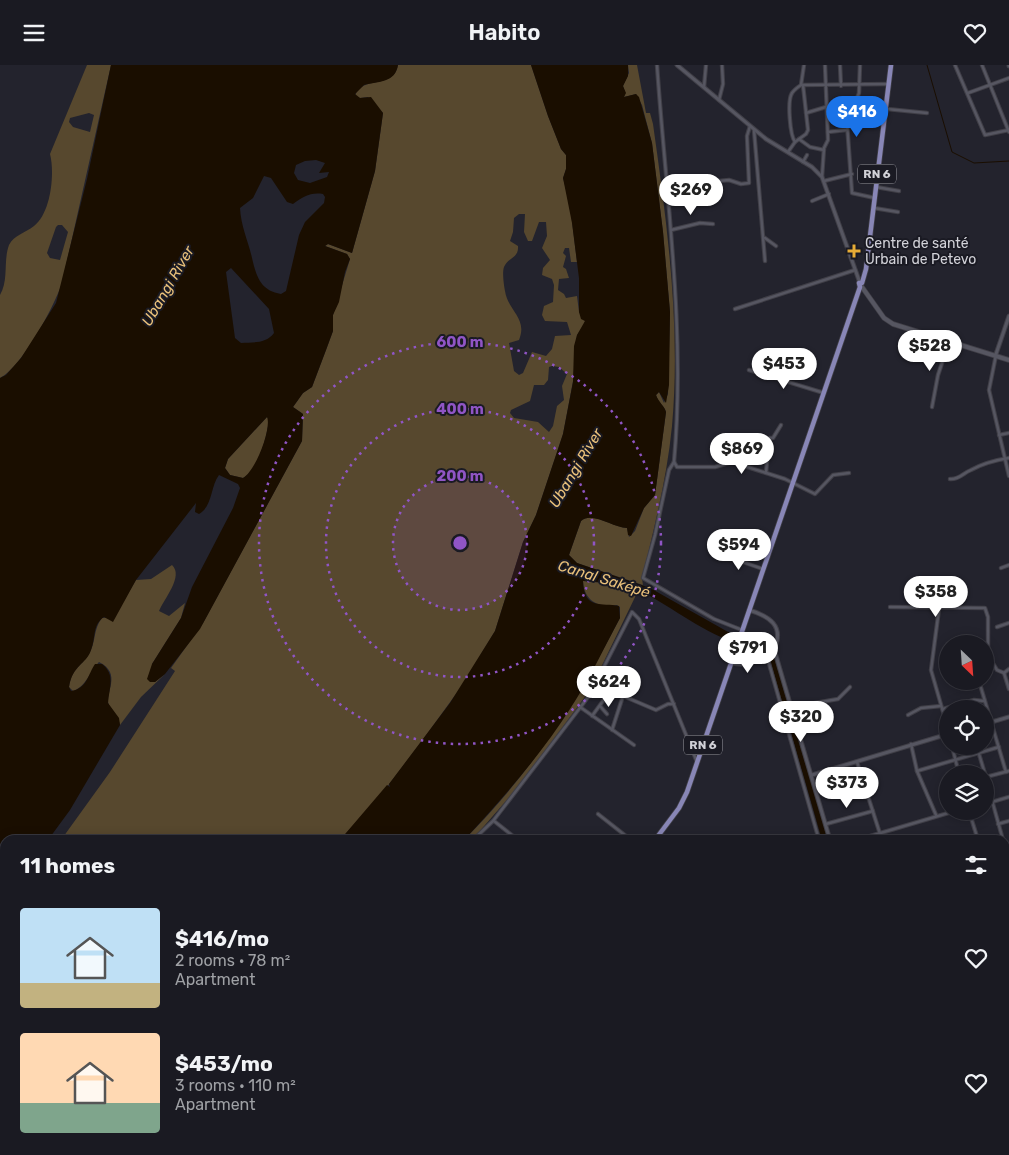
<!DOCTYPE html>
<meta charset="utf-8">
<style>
:root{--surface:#1a1a22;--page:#27272f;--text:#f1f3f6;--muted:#9fa1a5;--line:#383840;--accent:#1a73e8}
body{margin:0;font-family:Rubik,sans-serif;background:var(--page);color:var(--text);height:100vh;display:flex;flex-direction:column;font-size:19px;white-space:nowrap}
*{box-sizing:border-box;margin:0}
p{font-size:16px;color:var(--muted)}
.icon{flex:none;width:28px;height:28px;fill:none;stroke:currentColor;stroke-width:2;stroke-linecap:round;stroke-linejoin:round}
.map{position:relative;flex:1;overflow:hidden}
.side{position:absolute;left:0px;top:770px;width:1010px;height:320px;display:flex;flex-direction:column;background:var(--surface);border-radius:15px 15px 0 0;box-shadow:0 2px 12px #0003,0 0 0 1px var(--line)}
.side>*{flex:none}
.needle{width:32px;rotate:155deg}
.fabs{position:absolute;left:939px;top:570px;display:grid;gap:10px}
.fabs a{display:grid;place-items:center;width:55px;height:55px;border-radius:50%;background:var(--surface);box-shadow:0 2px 12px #0003,0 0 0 1px var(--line);font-size:25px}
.price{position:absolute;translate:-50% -42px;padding:0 11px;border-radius:18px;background:#fff;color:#222;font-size:16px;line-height:32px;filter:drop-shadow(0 1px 2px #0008)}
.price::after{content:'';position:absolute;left:50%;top:30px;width:15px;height:11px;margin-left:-8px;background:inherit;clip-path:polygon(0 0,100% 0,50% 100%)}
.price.active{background:var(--accent);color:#fff}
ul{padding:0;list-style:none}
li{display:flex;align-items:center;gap:15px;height:125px;padding:0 20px}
li span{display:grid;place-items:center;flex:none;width:140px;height:100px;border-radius:5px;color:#555}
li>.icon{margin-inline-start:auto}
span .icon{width:60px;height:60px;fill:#fffc;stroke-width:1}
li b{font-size:21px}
h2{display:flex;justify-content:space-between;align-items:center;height:60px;padding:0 20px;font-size:21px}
header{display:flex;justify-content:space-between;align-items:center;height:65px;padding:0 20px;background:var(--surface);font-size:22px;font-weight:600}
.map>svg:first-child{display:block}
</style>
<header><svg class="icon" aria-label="menu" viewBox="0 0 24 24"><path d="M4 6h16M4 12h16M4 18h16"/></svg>Habito<svg class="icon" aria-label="heart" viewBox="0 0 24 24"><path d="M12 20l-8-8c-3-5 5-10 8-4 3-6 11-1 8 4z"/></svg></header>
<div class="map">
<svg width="1009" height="1090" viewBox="0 0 1009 1090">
<rect width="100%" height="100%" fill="#23232d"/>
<!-- green -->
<g fill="#57482e" fill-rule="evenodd">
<path d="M87 0H111L62 218C54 242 22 302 0 313V230C9 215 3 196 9 180 14 170 25 168 34 161 51 148 55 108 50 89ZM89 48 94 50 90 67 73 62 69 57 70 53ZM58 160H62L68 167 60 195 50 193 47 188 56 162Z"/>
<path d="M398 0H531L548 51 561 84 566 90V104L563 113 570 140 577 197H571L569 183H565L563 188 566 191 563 202 566 204 569 213 559 214 558 225 564 229 566 233 577 231 579 247 585 256 584 260 577 270 573 316 563 369 536 450 523 477 495 566 461 622 419 680 380 731 340 775H61L110 707 175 606 171 603 203 558 302 376 303 349 293 342 303 328 312 322 326 285 333 266V250L350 194 347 189 325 181 328 179 352 188 375 106 383 48 368 32 360 33 355 31C361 10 394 25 398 0ZM519 149H525L524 167 528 176H532L539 157H546L547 171 542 183 550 195 543 203 542 210 552 214 554 220 553 237 544 241 542 250 545 256 567 257 571 270 555 271 552 284 546 291 532 287 523 308 519 310 514 306 509 278 519 275C528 253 508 246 505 226 504 220 502 208 504 202 508 192 519 194 518 181L510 176 513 167 514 153ZM552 301 559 302 567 309 562 321 564 335 557 341 553 361 549 367 538 357 514 353 510 348 511 345 530 336 534 320H544L548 315 549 302Z"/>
<path d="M628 0H637L646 48H650L653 59C667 158 681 261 672 361 667 413 654 463 642 514L643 520 577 498 569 490 581 456C592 446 614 463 627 463L629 472 635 466 644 443 655 430 666 347C664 340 658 338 656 330L659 327 664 338 668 329 670 247 663 167 652 78 642 40 636 29 624 32 625 27 623 21 629 8Z"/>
<path d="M267 352 269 354C267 371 259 404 243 413L230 410 225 403 228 394Z"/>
<path d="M172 500C184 511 164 534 159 546L169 551 185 538 181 553 152 599 155 617 165 609 141 632 120 660C119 652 112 647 109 640 104 628 123 609 99 597 89 607 87 621 73 626L69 622C72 603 80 603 89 589 96 578 93 564 102 553L114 552 136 515 151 514Z"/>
<path d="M583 516 623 520 638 526 590 625 518 722 472 775H464C531 708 577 636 620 553V542L617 540C598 543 584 536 583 516Z"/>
<path d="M5 858V933L0 921 3 917C0 901 0 873 5 858Z"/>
<path d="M8 1085H44L30 1090H0Z"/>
</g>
<!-- water -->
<g fill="#1a0e00" fill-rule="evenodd">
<path d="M111 0H398C395 18 379 16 364 20L355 29 360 33 371 32 383 48 375 106 352 188 328 179 325 181 347 189 350 194 345 207 339 237 333 250V266L326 285 312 322 303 328 293 342 303 349 302 376 200 564 165 609 155 617H150L147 614 152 599 181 553 192 522 233 443 240 423 238 419 219 410C210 422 213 441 199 449L195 447 196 438 136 515 113 557 104 552C92 560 96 573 91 585 86 600 73 599 69 622L71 626C87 624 88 609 95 599H102C116 610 109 623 108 638L119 653 120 660 70 745 48 775H5V839L0 846V313L6 310 21 293 56 238 87 114ZM316 95 325 98 319 108 329 107 327 112 310 118 298 115 294 108 296 100 305 96ZM264 111 271 113 287 137 293 139C303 132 310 127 323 129L325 132 324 138 305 157 299 170 286 226 281 229C260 226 256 210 252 193 248 175 241 162 240 143L253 133ZM231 203 269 244 274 268C266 279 253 277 241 278L235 273 226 207ZM267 352C272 363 255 407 243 413L230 410 225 403 228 394Z"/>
<path d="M531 0H628V11L623 21 626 28 624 32 636 29 639 32 652 78 663 167 670 247 669 320 666 338 659 327 656 330C659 338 664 340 666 347L655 430 644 443 631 471 628 470 627 463C613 463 592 446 581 456L569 490 577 498 650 523 737 572 735 577C698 566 669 538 633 523 617 517 599 517 583 516 584 546 602 537 619 541L620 553C604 583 589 615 570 644 540 691 502 734 464 775H340L387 720 390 722 389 719 450 638 495 566 523 477 536 450 563 369 573 317 574 281 577 270 585 256 581 254 579 247V213L572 158 563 113 566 104V90L561 84 548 51Z"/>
<path d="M742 573 765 581 773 588 828 775H822L769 591 764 587 740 579Z"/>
<path d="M3 976 5 979V1085H8L0 1088V977Z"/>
</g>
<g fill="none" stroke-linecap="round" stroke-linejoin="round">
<!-- stream -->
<g stroke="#1a0e00" stroke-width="1">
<path d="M927 0 952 87 974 98 1009 96"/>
<path d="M1005 915 1009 917"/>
<path d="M82 1085V1086"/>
<path d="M272 1085 273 1090"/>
<path d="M497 1090 514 1085"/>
</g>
<!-- river -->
<g stroke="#1a0e00" stroke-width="4">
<path d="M456 1085 457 1090"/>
<path d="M912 1085 913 1090"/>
</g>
<defs>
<g id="minor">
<path d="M657 0C666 132 686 265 674 397L669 405 655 470 643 513 714 554 742 565"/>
<path d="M840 0 841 21"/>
<path d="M860 0 859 28 847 58 852 128 875 133"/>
<path d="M955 0 985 70 1009 65"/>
<path d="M982 0 1009 67"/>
<path d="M801 20 889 19"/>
<path d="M704 22 706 0"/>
<path d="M968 28 1009 13"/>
<path d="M719 35 723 19 722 0"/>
<path d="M887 44 927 48"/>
<path d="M806 48 826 42"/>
<path d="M754 65 765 196"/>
<path d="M828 67 846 65"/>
<path d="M799 74 810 82 824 85"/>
<path d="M795 77 806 69 808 65 803 20"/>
<path d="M788 87 795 77C790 70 787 36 792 28 794 25 798 22 801 20L804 0"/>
<path d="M803 97 807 90"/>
<path d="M822 112 824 83 828 75 825 0"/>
<path d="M824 116 852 109"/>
<path d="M666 121 729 115 741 119 749 118 747 71 750 61"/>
<path d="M876 122 899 126"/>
<path d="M812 136 829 129"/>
<path d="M874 143 898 147"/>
<path d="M671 165 700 158 713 159"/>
<path d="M765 173 776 181"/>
<path d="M735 244 855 205"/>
<path d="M996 290 989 325 1009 411"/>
<path d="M925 294 932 271"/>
<path d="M749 305 824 328"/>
<path d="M932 342 938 310 949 277"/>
<path d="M999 370 1009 368"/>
<path d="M674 397 677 402H715L732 397 785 414 815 429 833 410 849 408"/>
<path d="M766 408 769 373H773L781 360"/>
<path d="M950 414C959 415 963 408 971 405 982 399 996 395 1009 393"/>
<path d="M720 489 763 504"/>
<path d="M1001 503 1009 500"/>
<path d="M890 542 985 543 988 552V582L992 597 997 605 1004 608"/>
<path d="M939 544 931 605 948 664"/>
<path d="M997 562 1009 558"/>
<path d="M731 598C749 603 755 593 768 595L819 775"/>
<path d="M1009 604 1004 608 1009 624"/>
<path d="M597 616 623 631 656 645 668 639H674"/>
<path d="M979 616 1006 707"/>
<path d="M600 641 607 649"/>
<path d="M580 642 634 680"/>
<path d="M792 642 838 634 850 622"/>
<path d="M943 644 974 635 984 636"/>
<path d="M908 650 921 643 941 641"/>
<path d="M592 651 611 625"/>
<path d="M612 665 623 631"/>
<path d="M911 679 917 706 936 750"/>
<path d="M952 681 959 709"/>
<path d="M979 689 985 709"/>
<path d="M857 697 882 775"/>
<path d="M917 706 999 682"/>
<path d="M985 710 1003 775"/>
<path d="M986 712 1009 706"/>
<path d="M985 739 1009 732"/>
<path d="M969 746 978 775"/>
<path d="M598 749 631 775"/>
<path d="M494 756 518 775"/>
<path d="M826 759 873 746"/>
<path d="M998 759 1009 756"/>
<path d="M473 775 493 756 589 631 632 547 639 554 697 697"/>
<path d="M857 775 955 746"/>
<path d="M1005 781 1009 797"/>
<path d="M1005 843 1009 842"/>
<path d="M1005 868 1007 875"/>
<path d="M1005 896 1009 897"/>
<path d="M1005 918 1009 919"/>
<path d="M1005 952 1009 951"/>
<path d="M1005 976 1009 975"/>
<path d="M80 1085 81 1090"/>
<path d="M155 1085 157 1090"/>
<path d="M170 1085 172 1090"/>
<path d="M269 1085 270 1090"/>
<path d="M274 1085 276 1090"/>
<path d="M354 1085 356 1090"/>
<path d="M391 1085 392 1090"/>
<path d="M460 1085 462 1090"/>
<path d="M910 1085 911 1090"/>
<path d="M37 1090 51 1085"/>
<path d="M87 1090 88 1085"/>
<path d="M173 1090 189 1085"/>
<path d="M301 1090 317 1085"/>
<path d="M348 1090 355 1088"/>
<path d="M402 1090 419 1085"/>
<path d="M448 1090 454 1089"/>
<path d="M504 1090 522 1085"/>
<path d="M568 1090 587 1085"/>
</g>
<g id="tertiary">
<path d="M677 0 766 74 812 102 822 112 860 218"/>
<path d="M1009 0V1"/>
<path d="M996 289 1009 251"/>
<path d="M749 545C769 551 785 561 774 584L830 775"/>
<path d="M985 659 1009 652"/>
<path d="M812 710 948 669"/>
<path d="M1005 875H1009"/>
<path d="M1005 912 1009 913"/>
<path d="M650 1085 651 1090"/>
</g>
<g id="secondary">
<path d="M862 222 884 253 893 259 1009 295"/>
<path d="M918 1085 919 1090"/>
</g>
<g id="primary">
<path d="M655 775 679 743 687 727 860 222 859 218H862L866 204 891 0"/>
<path d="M1005 1030 1009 1029"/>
<path d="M533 1085 534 1090"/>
<path d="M238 1090 252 1085"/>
<path d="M793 1090 811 1085"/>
</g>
</defs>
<!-- minor casing -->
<use href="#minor" stroke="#403f47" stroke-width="4.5"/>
<!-- tertiary casing -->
<use href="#tertiary" stroke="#403f47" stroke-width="5"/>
<!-- secondary casing -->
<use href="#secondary" stroke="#403f47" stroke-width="5.5"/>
<!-- primary casing -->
<use href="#primary" stroke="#403f47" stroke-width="6"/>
<!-- minor -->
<use href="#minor" stroke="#565661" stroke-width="2.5"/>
<!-- tertiary -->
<use href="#tertiary" stroke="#565661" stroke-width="3"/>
<!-- secondary -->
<use href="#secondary" stroke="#565661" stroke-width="4"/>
<!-- primary -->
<use href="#primary" stroke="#8886b6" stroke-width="4.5"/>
</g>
<!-- distance rings -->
<circle cx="460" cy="478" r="67" fill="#9055c5" fill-opacity=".12"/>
<g fill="none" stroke="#9055c5" stroke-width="2.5" stroke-dasharray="2.5 5">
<circle cx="460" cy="478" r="67"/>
<circle cx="460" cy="478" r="134"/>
<circle cx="460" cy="478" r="201"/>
</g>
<!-- markers -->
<path fill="#e7ac36" stroke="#1a1a23" stroke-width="2" d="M851.5 178.5h5v5h5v5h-5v5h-5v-5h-5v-5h5z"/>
<g text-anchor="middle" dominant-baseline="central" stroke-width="4" stroke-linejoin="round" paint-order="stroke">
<!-- shield labels -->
<g fill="#1a1a23" stroke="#9a9aa1" stroke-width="1">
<rect x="858" y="99.5" width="38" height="19" rx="4"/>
<rect x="684" y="670.5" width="38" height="19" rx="4"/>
</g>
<g font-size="12" font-weight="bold" fill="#d1d1d7">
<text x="877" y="109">RN 6</text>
<text x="703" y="680">RN 6</text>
</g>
<!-- poi labels -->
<g font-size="14" fill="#d1d1d7" stroke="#1a1a23" text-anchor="start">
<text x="865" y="178">Centre de santé<tspan x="865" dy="16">Urbain de Petevo</tspan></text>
</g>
<!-- water labels -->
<g font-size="15" font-style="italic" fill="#e9c07a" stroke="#1a1a23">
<text transform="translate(168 221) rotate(-60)">Ubangi River</text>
<text transform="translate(576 403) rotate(-59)">Ubangi River</text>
<text transform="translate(604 514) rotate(17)">Canal Saképé</text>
</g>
</g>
<circle cx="460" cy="478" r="8" fill="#9055c5" stroke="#1a1a23" stroke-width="2.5"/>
<g font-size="15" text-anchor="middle" font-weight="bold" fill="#9055c5" stroke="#1a1a23" stroke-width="4" stroke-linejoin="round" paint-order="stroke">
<text x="460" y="282">600 m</text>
<text x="460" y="349">400 m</text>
<text x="460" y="416">200 m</text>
</g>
</svg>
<div class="fabs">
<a><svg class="needle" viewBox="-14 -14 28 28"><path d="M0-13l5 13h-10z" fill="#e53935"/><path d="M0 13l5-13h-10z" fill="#9fa1a5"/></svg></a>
<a><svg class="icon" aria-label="locate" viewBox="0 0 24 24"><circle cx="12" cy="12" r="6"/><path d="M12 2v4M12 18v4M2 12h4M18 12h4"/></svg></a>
<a><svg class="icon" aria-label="layers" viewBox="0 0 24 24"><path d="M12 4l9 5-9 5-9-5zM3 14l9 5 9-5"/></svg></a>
</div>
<b class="price active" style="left:857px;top:73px">$416</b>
<b class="price" style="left:691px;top:151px">$269</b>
<b class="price" style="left:930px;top:307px">$528</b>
<b class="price" style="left:784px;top:325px">$453</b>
<b class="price" style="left:742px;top:410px">$869</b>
<b class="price" style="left:739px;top:506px">$594</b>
<b class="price" style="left:936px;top:553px">$358</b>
<b class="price" style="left:748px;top:609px">$791</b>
<b class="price" style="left:609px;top:643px">$624</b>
<b class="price" style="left:801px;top:678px">$320</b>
<b class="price" style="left:847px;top:744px">$373</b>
<section class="side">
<h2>11 homes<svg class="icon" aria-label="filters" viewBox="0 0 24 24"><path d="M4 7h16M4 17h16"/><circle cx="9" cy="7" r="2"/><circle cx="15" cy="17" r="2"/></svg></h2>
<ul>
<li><span style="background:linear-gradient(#bfe0f5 75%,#c2b280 0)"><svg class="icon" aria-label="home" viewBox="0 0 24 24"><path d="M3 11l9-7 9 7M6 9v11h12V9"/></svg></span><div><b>$416/mo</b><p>2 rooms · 78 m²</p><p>Apartment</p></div><svg class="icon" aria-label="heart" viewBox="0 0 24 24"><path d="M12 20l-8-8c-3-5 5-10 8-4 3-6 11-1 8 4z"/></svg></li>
<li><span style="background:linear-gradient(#ffd9b3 70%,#7fa58c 0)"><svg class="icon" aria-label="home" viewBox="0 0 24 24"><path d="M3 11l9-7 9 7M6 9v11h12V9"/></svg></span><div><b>$453/mo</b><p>3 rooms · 110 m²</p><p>Apartment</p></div><svg class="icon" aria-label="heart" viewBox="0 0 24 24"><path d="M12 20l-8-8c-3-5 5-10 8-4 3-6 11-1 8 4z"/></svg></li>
</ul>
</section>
</div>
